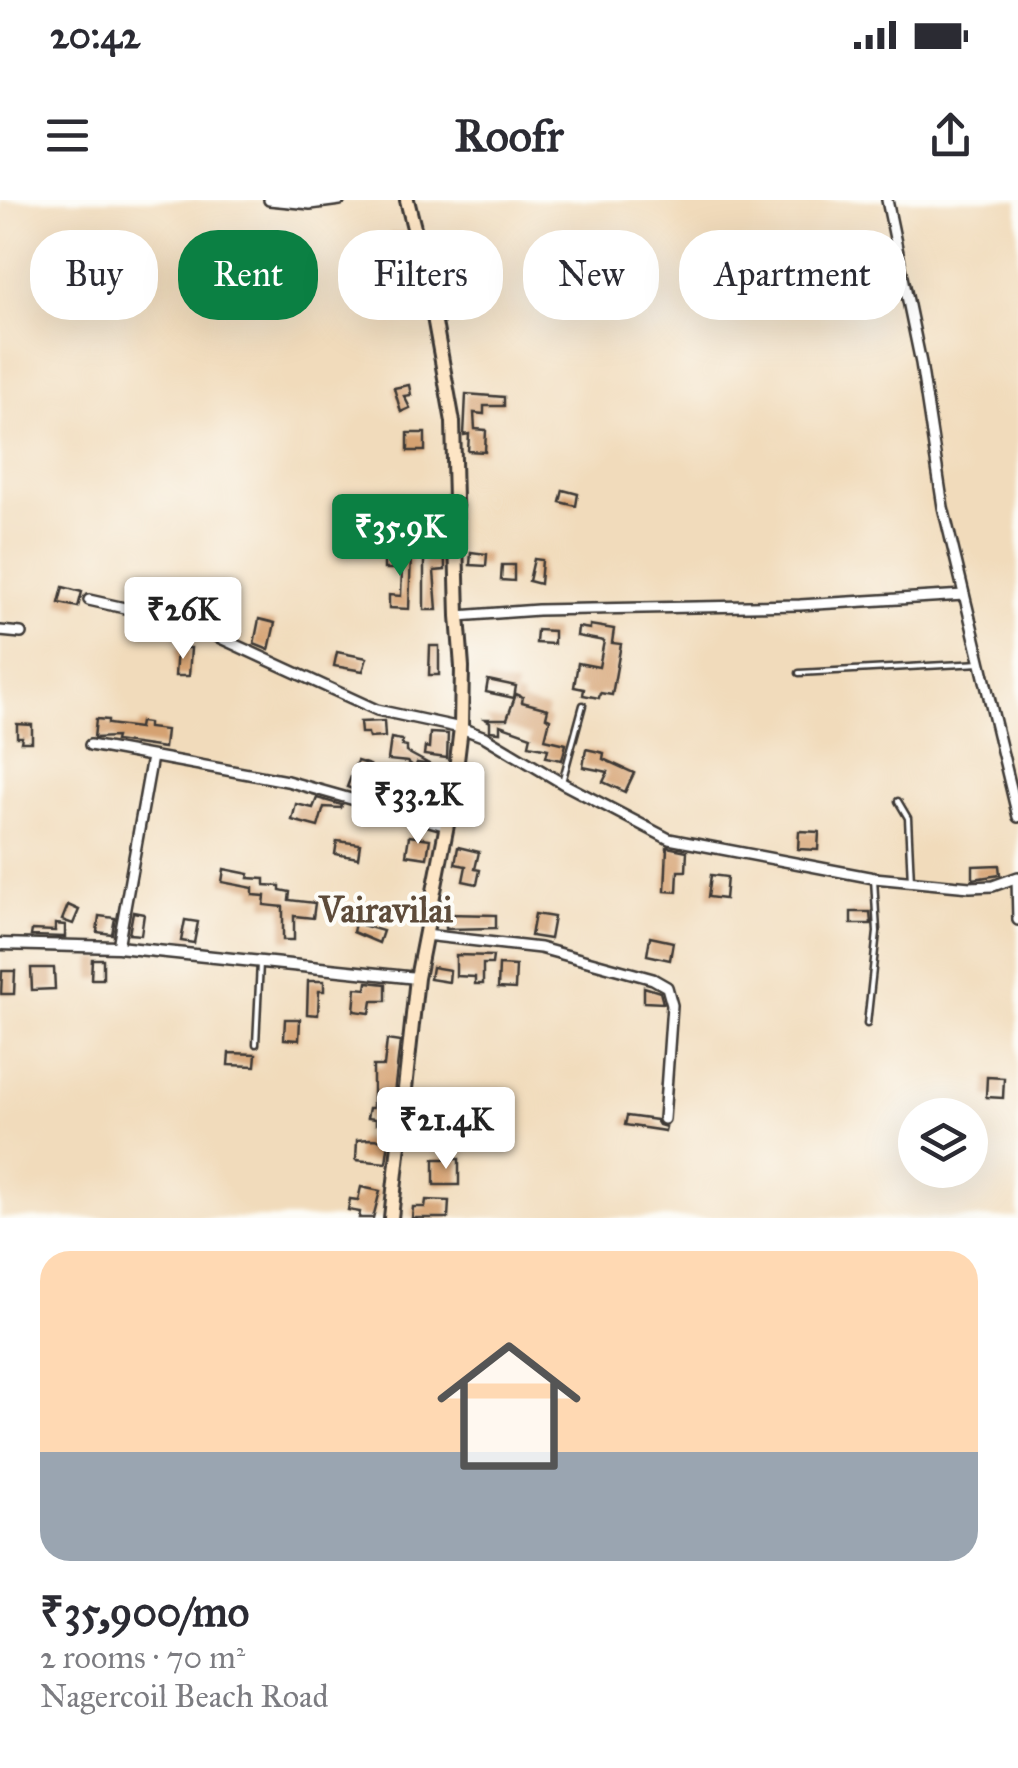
<!DOCTYPE html>
<meta charset="utf-8">
<style>
:root{--surface:#fff;--page:#f2f2f3;--text:#2b2b33;--muted:#7c7c81;--accent:#0b8043}
body{margin:0;font-family:"IM FELL Great Primer",serif;background:var(--page);color:var(--text);height:100vh;display:flex;flex-direction:column;font-size:38px;white-space:nowrap}
*{box-sizing:border-box;margin:0}
p{font-size:32px;color:var(--muted)}
.icon{flex:none;width:55px;height:55px;fill:none;stroke:currentColor;stroke-width:2;stroke-linecap:round;stroke-linejoin:round}
.map{position:relative;height:1018px;overflow:hidden}
.panel{display:flex;flex-direction:column;background:var(--surface);flex:1}
.panel>*{flex:none}
.banner{position:absolute;left:30px;top:30px;width:960px;height:90px;display:flex;gap:20px}
.fabs{position:absolute;left:898px;top:898px;display:grid;gap:20px}
.fabs a{display:grid;place-items:center;width:90px;height:90px;border-radius:50%;background:var(--surface);box-shadow:0 10px 40px #0002;font-size:50px}
.price{position:absolute;translate:-50% -85px;padding:0 22px;border-radius:10px;background:#fff;color:#222;font-size:32px;line-height:65px;filter:drop-shadow(0 2px 5px #0008)}
.price::after{content:'';position:absolute;left:50%;top:60px;width:30px;height:22px;margin-left:-15px;background:inherit;clip-path:polygon(0 0,100% 0,50% 100%)}
.price.on{background:var(--accent);color:#fff}
ul{padding:0;list-style:none}
li{display:grid;align-content:center;gap:20px;height:530px;padding:0 40px}
li span{display:grid;place-items:center;height:310px;border-radius:30px;color:#555}
li>.icon{margin-inline-start:auto}
span .icon{width:180px;height:180px;fill:#fffc;stroke-width:1}
li b{font-size:42px}
.tag{padding:0 35px;border-radius:40px;background:var(--surface);box-shadow:0 10px 40px #0002;font-size:35px;line-height:90px}
.tag.on{background:var(--accent);color:#fff}
.status{display:flex;justify-content:space-between;align-items:center;height:70px;padding:0 50px;background:var(--surface);direction:ltr}
.status svg{height:28px;fill:currentColor}
header{display:flex;justify-content:space-between;align-items:center;height:130px;padding:0 40px;background:var(--surface);font-size:45px;font-weight:700}
.map>svg:first-child{display:block}
</style>
<div class="status"><b>20:42</b><svg viewBox="0 0 49 12"><path d="M0 12V9h3v3zM5 12V6h3v6zM10 12V3h3v9zM15 12V0h3v12zM26 1h20v11H26zM47 4h2v5h-2z"/></svg></div>
<header><svg class="icon" aria-label="menu" viewBox="0 0 24 24"><path d="M4 6h16M4 12h16M4 18h16"/></svg>Roofr<svg class="icon" aria-label="share" viewBox="0 0 24 24"><path d="M12 15V3M7 8l5-5 5 5M5 13v7h14v-7"/></svg></header>
<div class="map">
<svg width="1018" height="1018" viewBox="0 0 1018 1018">
<rect width="100%" height="100%" fill="#fdfcf7"/>
<filter id="ink" filterUnits="userSpaceOnUse"><feTurbulence type="fractalNoise" baseFrequency=".01" numOctaves="2"/><feDisplacementMap in="SourceGraphic" scale="20" xChannelSelector="R" yChannelSelector="G"/><feConvolveMatrix kernelMatrix="1 2 1 2 8 2 1 2 1" color-interpolation-filters="sRGB"/></filter>
<filter id="wash" filterUnits="userSpaceOnUse"><feTurbulence type="fractalNoise" baseFrequency=".0048" numOctaves="4" result="noise"/><feDisplacementMap in="SourceGraphic" scale="40" xChannelSelector="R" yChannelSelector="G"/><feGaussianBlur stdDeviation="2.25" result="paint"/><feColorMatrix in="noise" values="0 0 0 0 0 0 0 0 0 0 0 0 0 0 0 0 0 1.4 0 .05"/><feComposite in="paint" operator="in"/></filter>
<g filter="url(#wash)">
<rect width="100%" height="100%" fill="#f1dbbb"/>
<g id="blocks">
<!-- building -->
<g fill="#d5a272">
<path d="M405 32 408 44 391 47 389 34Z"/>
<path d="M238 46 262 47V59L237 58Z"/>
<path d="M379 69 381 85 362 88 360 72Z"/>
<path d="M409 185 411 195 404 196 410 208 401 212 394 188Z"/>
<path d="M466 194 504 197V206H484V214L474 213 475 229 486 230 485 252 468 251 469 234 464 235Z"/>
<rect x="408" y="233" width="17" height="18"/>
<path d="M563 290 578 294 576 306 560 302Z"/>
<path d="M432 311 444 312 445 370 434 371 437 410H424V353H435Z"/>
<path d="M471 352 487 354 486 366 470 365Z"/>
<path d="M384 354H411L409 409 389 408V395L401 396 402 369H384Z"/>
<path d="M534 359 542 360 540 384 529 381Z"/>
<path d="M502 365H514V381L501 380Z"/>
<path d="M63 387 82 392 78 407 59 403Z"/>
<path d="M259 419 275 423 269 450 254 444Z"/>
<path d="M590 425 614 429 612 443 621 444 612 495 600 493 599 498 583 495 584 489 574 487 578 463 599 467 604 441 577 436 578 427 590 429Z"/>
<path d="M537 430 554 431V444L536 443Z"/>
<path d="M430 446H439V475H429Z"/>
<path d="M177 448H191L189 476H175Z"/>
<path d="M337 452 367 458 363 471 334 466Z"/>
<path d="M488 480 516 486 514 498 486 492Z"/>
<path d="M516 494 523 497 522 502 548 509 546 517 550 519 545 539 566 544 562 560 546 557 548 549 529 545 531 536 500 525V532L490 531V522L485 519H507Z"/>
<path d="M96 519 108 520V524L139 528 140 522 148 523V528L166 530 164 548 115 541 116 537 94 538Z"/>
<path d="M384 521 385 537 369 538 368 533H361L360 522Z"/>
<path d="M17 524 32 525V542H21L22 537H17Z"/>
<path d="M430 533 448 534 447 558 424 555 425 547 429 548Z"/>
<path d="M391 538 402 540V546L407 547V552L431 565 417 563 415 568 408 562 388 560Z"/>
<path d="M586 549 604 553 603 559 634 573 625 592 603 582 608 572 583 567Z"/>
<path d="M357 561 370 565 366 577 381 579 378 598 347 587Z"/>
<path d="M397 582 430 584V613L422 610V605L396 603Z"/>
<path d="M317 598 342 605 341 608 324 607 318 627 292 620 296 604 313 608Z"/>
<path d="M799 631 819 632 818 650 798 649Z"/>
<path d="M409 636 430 639 427 658 406 655Z"/>
<path d="M337 641 360 644 358 658 335 654Z"/>
<path d="M458 647 479 652 475 669 480 670 477 684 463 681 466 666 455 664Z"/>
<path d="M667 647 687 651 686 671H678L677 692 665 691Z"/>
<path d="M999 665 1000 675 973 679V666Z"/>
<path d="M224 669 249 674 248 678 265 679V685L280 686V690L290 692 289 700 315 703 313 718 294 716V740H283V707L264 705 265 696 253 695V688L222 682Z"/>
<path d="M711 675 727 677 725 699 708 697Z"/>
<path d="M68 705 79 710 73 724 62 720Z"/>
<path d="M133 712 144 714 141 735 129 734Z"/>
<path d="M851 712H870L871 724H851Z"/>
<path d="M446 714 496 715V728L446 729Z"/>
<path d="M535 714 554 717 550 739 531 736Z"/>
<path d="M99 716 115 718 112 734 97 732Z"/>
<path d="M185 720 198 722 194 743 181 741Z"/>
<path d="M355 723 383 731 379 743 353 732Z"/>
<path d="M55 724 65 725V737L31 736 32 730 55 731Z"/>
<path d="M650 737 673 742 670 760 647 755Z"/>
<path d="M456 755 493 756 492 764H483V784H475V777L456 776Z"/>
<path d="M92 759H103V779H91Z"/>
<path d="M499 765 516 766 515 789 498 788Z"/>
<path d="M432 767 450 770 449 782 430 779Z"/>
<path d="M31 768H54L55 789 32 790Z"/>
<path d="M2 771H15L14 794H1Z"/>
<path d="M308 781H324V791H319L318 815 307 814Z"/>
<path d="M367 782 386 784V801H372L370 813 354 811 356 788 366 789Z"/>
<path d="M644 787 660 792 663 803 644 802Z"/>
<path d="M285 819H300L299 840 284 839Z"/>
<path d="M387 840 400 842 393 903H388V924H376V919L367 918 369 908H373V866H384Z"/>
<path d="M229 853 256 854 255 866 228 865Z"/>
<path d="M987 877 1004 878 1003 898 986 897Z"/>
<path d="M627 916 656 920 659 925 666 927 665 931 625 925Z"/>
<path d="M370 939 389 940 386 963 356 960 357 940Z"/>
<rect x="434" y="959" width="25" height="26"/>
<path d="M361 987 380 991 373 1018H359L360 1012 348 1010 350 999 358 1000Z"/>
<path d="M426 1000 449 1001 448 1018H412L413 1007H425Z"/>
</g>
</g>
</g>
<g filter="url(#ink)">
<use href="#blocks" fill-opacity="0" stroke="#3c3934" stroke-width="2.5"/>
<g fill="none" stroke-linecap="round" stroke-linejoin="round">
<defs>
<g id="service">
<path d="M799 473 981 463"/>
<path d="M562 582 583 505"/>
<path d="M898 601 908 618 911 682"/>
<path d="M867 824 877 732 874 678"/>
<path d="M256 844 260 763"/>
</g>
<g id="minor">
<path d="M269 0 310 4 340 0"/>
<path d="M887 0 921 163 943 307 1018 617"/>
<path d="M89 400 160 416 205 431 377 510 461 528 485 537 562 583 669 639 874 678 970 687 993 686 1018 677"/>
<path d="M458 416 538 410 800 405 964 395"/>
<path d="M0 431 21 433"/>
<path d="M90 545 287 581 447 626"/>
<path d="M1017 679 1018 720"/>
<path d="M425 735 540 748 653 779 667 787 672 805 664 919"/>
<path d="M118 747 152 557"/>
</g>
<path id="tertiary" d="M0 744 118 747 417 778"/>
<path id="secondary" d="M391 1018 417 778 453 594 461 528 462 467 458 416 453 222 428 84 407 0"/>
</defs>
<!-- service casing -->
<use href="#service" stroke="#3c3934" stroke-width="9"/>
<!-- minor casing -->
<use href="#minor" stroke="#3c3934" stroke-width="14"/>
<!-- tertiary casing -->
<use href="#tertiary" stroke="#3c3934" stroke-width="15"/>
<!-- secondary casing -->
<use href="#secondary" stroke="#3c3934" stroke-width="18"/>
<!-- service -->
<use href="#service" stroke="#fff" stroke-width="4"/>
<!-- minor -->
<use href="#minor" stroke="#fff" stroke-width="9"/>
<!-- tertiary -->
<use href="#tertiary" stroke="#fff" stroke-width="10"/>
<!-- secondary -->
<use href="#secondary" stroke="#fde5c5" stroke-width="12"/>
</g>
</g>
<g text-anchor="middle" dominant-baseline="central" stroke-width="8" stroke-linejoin="round" paint-order="stroke">
<!-- quarter labels -->
<g font-size="35" font-weight="bold" fill="#5d4b3a" stroke="#fdfcf7">
<text x="386" y="710">Vairavilai</text>
</g>
</g>
</svg>
<div class="fabs">
<a><svg class="icon" aria-label="layers" viewBox="0 0 24 24"><path d="M12 4l9 5-9 5-9-5zM3 14l9 5 9-5"/></svg></a>
</div>
<b class="price on" style="left:400px;top:379px">₹35.9K</b>
<b class="price" style="left:183px;top:462px">₹26K</b>
<b class="price" style="left:418px;top:647px">₹33.2K</b>
<b class="price" style="left:446px;top:972px">₹21.4K</b>
<div class="banner">
<a class="tag">Buy</a>
<a class="tag on">Rent</a>
<a class="tag">Filters</a>
<a class="tag">New</a>
<a class="tag">Apartment</a>
</div>
</div>
<section class="panel">
<ul>
<li><span style="background:linear-gradient(#ffd9b3 65%,#9aa5b1 0)"><svg class="icon" aria-label="home" viewBox="0 0 24 24"><path d="M3 11l9-7 9 7M6 9v11h12V9"/></svg></span><div><b>₹35,900/mo</b><p>2 rooms · 70 m²</p><p>Nagercoil Beach Road</p></div></li>
</ul>
</section>
